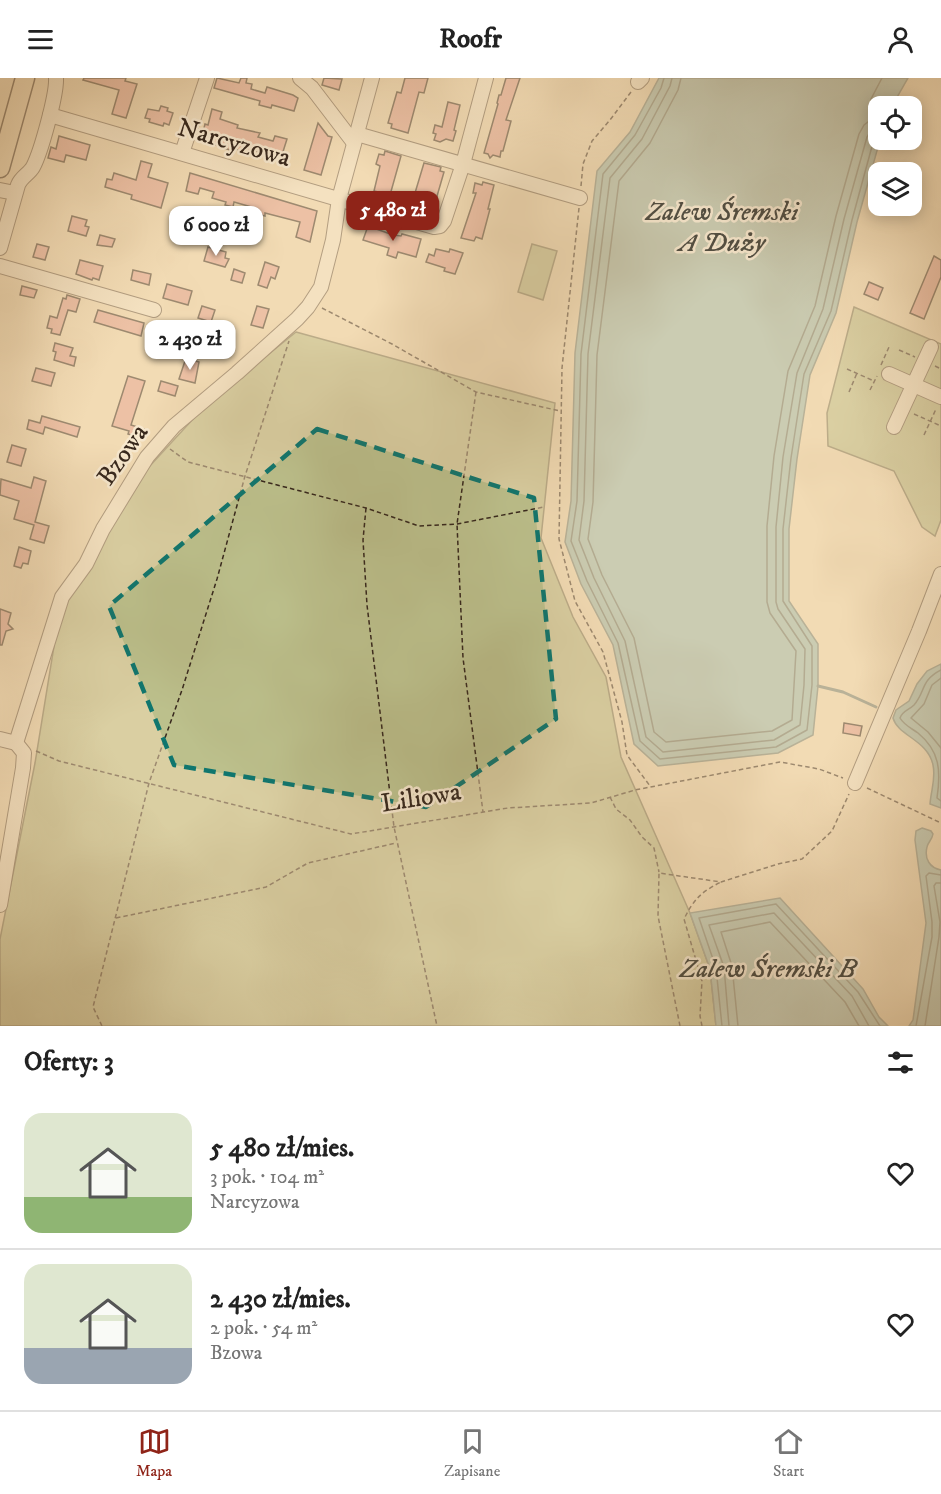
<!DOCTYPE html>
<html lang="pl">
<meta charset="utf-8">
<style>
:root{--surface:#fff;--page:#f2f2f2;--text:#222;--muted:#767676;--line:#e0e0e0;--accent:#8f2418}
body{margin:0;font-family:"IM FELL DW Pica",serif;background:var(--page);color:var(--text);height:100vh;display:flex;flex-direction:column;font-size:22px;white-space:nowrap}
*{box-sizing:border-box;margin:0}
p{font-size:20px;color:var(--muted)}
.icon{flex:none;width:33px;height:33px;fill:none;stroke:currentColor;stroke-width:2;stroke-linecap:round;stroke-linejoin:round}
.map{position:relative;height:948px;overflow:hidden}
.side{display:flex;flex-direction:column;background:var(--surface);flex:1}
.side>*{flex:none}
.fabs{position:absolute;left:868px;top:18px;display:grid;gap:12px}
.fabs a{display:grid;place-items:center;width:54px;height:54px;border-radius:12px;background:var(--surface);box-shadow:0 3px 15px #0003;font-size:30px}
.price{position:absolute;translate:-50% -51px;padding:0 14px;border-radius:12px;background:#fff;color:#222;font-size:20px;line-height:39px;filter:drop-shadow(0 2px 3px #0008)}
.price::after{content:'';position:absolute;left:50%;top:36px;width:18px;height:14px;margin-left:-9px;background:inherit;clip-path:polygon(0 0,100% 0,50% 100%)}
.price.selected{background:var(--accent);color:#fff}
ul{padding:0;list-style:none}
li{display:flex;align-items:center;gap:18px;height:150px;padding:0 24px}
li+li{border-top:2px solid var(--line)}
li span{display:grid;place-items:center;flex:none;width:168px;height:120px;border-radius:18px;color:#555}
li>.icon{margin-inline-start:auto}
span .icon{width:72px;height:72px;fill:#fffc;stroke-width:1}
li b{font-size:26px}
h2{display:flex;justify-content:space-between;align-items:center;height:72px;padding:0 24px;font-size:26px}
header{display:flex;justify-content:space-between;align-items:center;height:78px;padding:0 24px;background:var(--surface);font-size:27px;font-weight:800}
.tab-bar{display:flex;justify-content:space-around;align-items:center;height:84px;border-top:2px solid var(--line);background:var(--surface);font-size:16px;color:var(--muted)}
.tab-bar a{display:grid;justify-items:center;gap:3px}
.tab-bar .selected{color:var(--accent)}
.map>svg:first-child{display:block}
</style>
<header><svg class="icon" aria-label="menu" viewBox="0 0 24 24"><path d="M4 6h16M4 12h16M4 18h16"/></svg>Roofr<svg class="icon" aria-label="person" viewBox="0 0 24 24"><circle cx="12" cy="8" r="4"/><path d="M4 21q1-7 8-7t8 7"/></svg></header>
<div class="map">
<svg width="941" height="948" viewBox="0 0 941 948">
<rect width="100%" height="100%" fill="#f2dbb4"/>
<filter id="stains"><feTurbulence type="fractalNoise" baseFrequency=".00333" numOctaves="4"/><feColorMatrix values="0 0 0 0 .2 0 0 0 0 .09 0 0 0 0 .02 0 0 0 .5 -.17"/></filter>
<radialGradient id="worn" r=".72"><stop offset=".6" stop-color="#630" stop-opacity="0"/><stop offset="1" stop-color="#630" stop-opacity=".3"/></radialGradient>
<!-- green -->
<g fill="#bcc08c" stroke="#7a7454" stroke-width="1.5">
<path d="M532 166 557 173 543 222 518 214Z"/>
<path d="M854 229 941 266V442L935 458 922 449 894 393 828 368 827 335Z"/>
<path d="M296 254 555 325 541 460 573 539 606 599 621 679 690 835 710 891 716 948H0V861L35 685 62 519 148 390 205 328Z"/>
</g>
<!-- water -->
<g fill="#9bbbaf" stroke="#738075" stroke-width="1.5">
<path d="M659 0H908L892 28H879L880 62 857 144 836 235 810 297 797 381 789 451V523L818 566V608L813 657 778 675 658 688 634 666 613 567 581 506 565 464 571 423 575 275 597 93 630 54Z"/>
<path d="M941 586V730L930 726C931 712 936 701 933 687 928 662 898 658 893 640L896 632 909 623 917 606 927 593Z"/>
<path d="M922 750 931 753 933 756C932 762 928 764 927 769 924 781 930 790 941 792V948H909L913 942 926 845 915 762 916 753Z"/>
<path d="M780 820 863 911 879 939 888 948H716L710 891 690 835Z"/>
</g>
<g fill="none" stroke-linecap="round" stroke-linejoin="round">
<!-- shore -->
<g stroke="#697266" stroke-width="1.5">
<path d="M664 0 661 10 635 57 603 96 581 276 577 423 571 463 587 503 618 565 640 663 660 681 776 669 807 652 812 607V568L783 523V451L791 380 804 296 831 233 852 142 874 61 879 56"/>
<path d="M672 0 670 8 642 61 610 100 588 276 584 423 579 462 594 500 625 563 646 659 663 674 774 662 800 647 804 607 805 571 778 531 776 524V449L783 379 797 295 823 231 844 141 867 59 871 52 879 48"/>
<path d="M681 0 678 12 650 65 619 103 597 277 593 424 588 461 602 497 634 560 654 654 666 664 772 653 792 642 796 573 770 535 767 524V448L774 378 788 293 815 228 836 138 859 56 864 47 873 40 871 21 882 0"/>
<path d="M941 592C920 603 926 613 914 627 909 632 902 633 900 640 904 647 911 650 918 655 940 673 941 693 937 720L941 723"/>
<path d="M941 600 932 607 924 626 911 640 928 654 941 670"/>
<path d="M722 948 716 890 699 840 776 826 858 914 880 948"/>
<path d="M729 948 724 889 709 847 774 835 852 918 869 948"/>
<path d="M738 948 732 888 721 854 770 844 845 924 859 948"/>
<path d="M916 948 932 859V844L926 798 929 795 941 797"/>
<path d="M925 948 939 859 940 844 934 808 936 805H941"/>
</g>
<!-- stream -->
<path stroke="#738075" stroke-width="3" d="M818 608 843 614 876 629"/>
</g>
<!-- building -->
<g fill="#e7a292" stroke="#37281d" stroke-width="1.5">
<path d="M84 0H126L125 3 137 6 126 40 112 36 119 12 83 2Z"/>
<path d="M217 0 239 5 241 0H247L246 5 252 6 251 11 265 15 267 9 293 17 298 20 294 33 272 27 271 30 259 27 260 23 214 10Z"/>
<path d="M324 0 342 1 339 12 322 7Z"/>
<path d="M405 0H428L424 15 419 14 408 55 391 50 392 46 388 45 397 14 401 15Z"/>
<path d="M506 0H520L506 42 511 43 503 73H501L500 79 493 77 490 80 488 76 484 75 498 26 497 25 499 17H501Z"/>
<path d="M448 24 460 27 454 52 456 53 453 63 446 61 440 64 434 62 436 56 433 55 435 47 442 49Z"/>
<path d="M161 28 168 30 167 33 173 35 169 47 164 45 163 48 149 44 150 41 145 40 148 31 159 33Z"/>
<path d="M212 31 222 34 220 41 238 47 237 50 260 55 258 59 273 63 275 58 287 61 281 80 255 73 251 75 231 70 230 72 201 62 205 46 208 47Z"/>
<path d="M318 45 328 58 332 59 321 97 304 92Z"/>
<path d="M59 58 90 67 86 82 66 77 64 84 48 80 51 69 56 71Z"/>
<path d="M385 73 401 78 390 117 374 113 380 88 376 86 379 76 384 77Z"/>
<path d="M141 83 152 86 148 99 168 105 161 130 131 121 132 117 105 109 107 101 112 102 114 95 136 102Z"/>
<path d="M424 85 441 89 440 93 444 94 435 125 431 124 430 130 412 125Z"/>
<path d="M190 95 317 133 310 164 296 159 300 144 265 135V138L253 135 255 130 234 124 233 129 225 127 226 124 212 120 214 114 200 110 198 116 186 113Z"/>
<path d="M483 104 494 107 488 131H490L482 161 476 159 474 163 461 160 476 115H473L475 105 482 107Z"/>
<path d="M72 138 87 142 85 148 89 149 86 158 68 153Z"/>
<path d="M368 148 393 157 401 158 402 156 421 161 416 179 398 174 396 180 387 177 389 170 363 162Z"/>
<path d="M100 157 115 161 112 169 97 167Z"/>
<path d="M37 166 49 169 45 182 33 179Z"/>
<path d="M208 169 226 174 225 180 229 181 225 189 204 183Z"/>
<path d="M436 171 449 174 450 171 463 175 455 196 444 193 445 190 426 184 429 176 434 178Z"/>
<path d="M934 178 941 182V199L924 241 910 235Z"/>
<path d="M80 182 103 188 99 202 93 200 92 202 76 196Z"/>
<path d="M265 184 279 189 275 201 271 199 267 210 258 207Z"/>
<path d="M234 191 245 195 242 205 231 202Z"/>
<path d="M133 192 151 196 149 207 131 202Z"/>
<path d="M869 204 883 210 878 222 864 216Z"/>
<path d="M167 206 192 213 188 227 163 220Z"/>
<path d="M22 208 37 212 34 220 20 217Z"/>
<path d="M67 217 80 221 76 234 68 232 60 257 51 255 52 251 47 250 50 238 57 240 63 220 66 221Z"/>
<path d="M202 228 215 232 211 244 198 240Z"/>
<path d="M257 228 269 231 263 250 251 247Z"/>
<path d="M98 232 144 245 141 258 94 244Z"/>
<path d="M55 265 73 270 70 278 76 279 74 288 54 282 56 274 53 273Z"/>
<path d="M186 280 199 284 195 305 179 301Z"/>
<path d="M36 290 55 295 51 308 32 303Z"/>
<path d="M128 298 145 303 131 347 144 351 141 360 128 356 129 353 112 348Z"/>
<path d="M161 303 178 308 175 318 158 313Z"/>
<path d="M42 338 80 349 77 359 45 349 43 356 27 351 29 342 40 345Z"/>
<path d="M12 367 26 371 21 388 7 384Z"/>
<path d="M34 399 46 403 35 444 49 448 44 465 30 461 34 447 14 441 19 423 0 417 1 401 31 410Z"/>
<path d="M19 469 31 473 28 486 23 485 21 490 14 488Z"/>
<path d="M0 531 11 535 8 546 13 551 6 553 2 567H0Z"/>
<path d="M844 645 862 648 860 658 843 655Z"/>
</g>
<g fill="none" stroke-linecap="round" stroke-linejoin="round">
<defs>
<g id="minor">
<path d="M300 0 312 10 354 65"/>
<path d="M638 4 642 0"/>
<path d="M50 37 434 149 440 148 444 143 463 86 486 0"/>
<path d="M357 56 580 120"/>
<path d="M182 75 207 0"/>
<path d="M0 112 15 115"/>
<path d="M0 170 18 107C21 99 29 96 33 89 41 74 57 16 56 0"/>
<path d="M0 188 154 232"/>
<path d="M889 296 941 319"/>
<path d="M894 349 931 269"/>
<path d="M0 661 16 665"/>
<path d="M16 665 62 519 86 486 103 451 147 379 174 348 237 295 297 241 308 229 321 209 333 162 339 121 372 0"/>
<path d="M855 705 919 553 941 496"/>
<path d="M0 827 23 690 24 675 16 665"/>
</g>
<path id="major" d="M0 90 25 0"/>
</defs>
<!-- minor casing -->
<use href="#minor" stroke="#665543" stroke-width="16"/>
<!-- major casing -->
<use href="#major" stroke="#37281d" stroke-width="21"/>
<!-- path -->
<g stroke="#37281d" stroke-width="1.5" stroke-dasharray="4.5 3" stroke-linecap="butt">
<path d="M581 108 583 86 592 63 610 42 631 14"/>
<path d="M579 130 562 290 559 461 575 523 603 574 622 644 627 677 650 708"/>
<path d="M322 230 392 266 476 314 560 333"/>
<path d="M899 272 915 279"/>
<path d="M881 287 889 269"/>
<path d="M935 288 941 291"/>
<path d="M847 291 874 303"/>
<path d="M870 312 877 298"/>
<path d="M476 314 457 446 463 580 483 734"/>
<path d="M849 314 857 295"/>
<path d="M914 336 941 348"/>
<path d="M924 357 936 331"/>
<path d="M170 371 188 384 366 430 419 448 457 446 544 429"/>
<path d="M366 430 363 462 367 527 394 749 437 948"/>
<path d="M36 673 59 683 351 756 508 730 591 725 635 712 780 684 819 691 843 700"/>
<path d="M867 710 941 745"/>
<path d="M610 719 616 731 630 742 642 759 654 770 659 794"/>
<path d="M116 840 266 809 308 785 396 765"/>
<path d="M102 948 93 929 149 705 182 612 217 501 245 398 289 263"/>
<path d="M680 948 658 838 659 795 721 804 778 786 802 781 832 753 849 716"/>
<path d="M702 948 700 938 702 903 684 841C694 821 701 814 721 804"/>
</g>
<!-- minor -->
<use href="#minor" stroke="#f7e8ce" stroke-width="14"/>
<!-- major -->
<use href="#major" stroke="#f2dbb4" stroke-width="18"/>
</g>
<!-- marked area -->
<path d="M0 0H941V948H0ZM317 351 534 420 556 641 426 729 174 687 109 528Z" fill="#f2dbb4" fill-opacity=".55" fill-rule="evenodd"/>
<path fill="none" stroke="#0f766e" stroke-width="4.5" stroke-dasharray="12 8" stroke-linejoin="round" d="M317 351 534 420 556 641 426 729 174 687 109 528Z"/>
<g text-anchor="middle" dominant-baseline="central" stroke-width="5" stroke-linejoin="round" paint-order="stroke">
<!-- street labels -->
<g font-size="26" fill="#37281d" stroke="#f7e8ce">
<text transform="translate(234 65) rotate(16)">Narcyzowa</text>
<text transform="translate(123 377) rotate(-55)">Bzowa</text>
<text transform="translate(421 720) rotate(-9)">Liliowa</text>
</g>
<!-- water labels -->
<g font-size="27" font-style="italic" fill="#504d42" stroke="#f7e8ce">
<text x="722" y="134">Zalew Śremski<tspan x="722" dy="31">A Duży</tspan></text>
<text x="768" y="891">Zalew Śremski B</text>
</g>
</g>
<rect width="100%" height="100%" filter="url(#stains)"/>
<rect width="100%" height="100%" fill="url(#worn)"/>
</svg>
<div class="fabs">
<a><svg class="icon" aria-label="locate" viewBox="0 0 24 24"><circle cx="12" cy="12" r="6"/><path d="M12 2v4M12 18v4M2 12h4M18 12h4"/></svg></a>
<a><svg class="icon" aria-label="layers" viewBox="0 0 24 24"><path d="M12 4l9 5-9 5-9-5zM3 14l9 5 9-5"/></svg></a>
</div>
<b class="price selected" style="left:393px;top:164px">5 480 zł</b>
<b class="price" style="left:216px;top:179px">6 000 zł</b>
<b class="price" style="left:190px;top:293px">2 430 zł</b>
</div>
<section class="side">
<h2>Oferty: 3<svg class="icon" aria-label="filters" viewBox="0 0 24 24"><path d="M4 7h16M4 17h16"/><circle cx="9" cy="7" r="2"/><circle cx="15" cy="17" r="2"/></svg></h2>
<ul>
<li><span style="background:linear-gradient(#dfe7d0 70%,#8fb573 0)"><svg class="icon" aria-label="home" viewBox="0 0 24 24"><path d="M3 11l9-7 9 7M6 9v11h12V9"/></svg></span><div><b>5 480 zł/mies.</b><p>3 pok. · 104 m²</p><p>Narcyzowa</p></div><svg class="icon" aria-label="heart" viewBox="0 0 24 24"><path d="M12 20l-8-8c-3-5 5-10 8-4 3-6 11-1 8 4z"/></svg></li>
<li><span style="background:linear-gradient(#dfe7d0 70%,#9aa5b1 0)"><svg class="icon" aria-label="home" viewBox="0 0 24 24"><path d="M3 11l9-7 9 7M6 9v11h12V9"/></svg></span><div><b>2 430 zł/mies.</b><p>2 pok. · 54 m²</p><p>Bzowa</p></div><svg class="icon" aria-label="heart" viewBox="0 0 24 24"><path d="M12 20l-8-8c-3-5 5-10 8-4 3-6 11-1 8 4z"/></svg></li>
</ul>
</section>
<nav class="tab-bar">
<a class="selected"><svg class="icon" aria-label="map" viewBox="0 0 24 24"><path d="M3 6l6-2 6 2 6-2v14l-6 2-6-2-6 2zM9 4v14M15 6v14"/></svg>Mapa</a>
<a><svg class="icon" aria-label="saved" viewBox="0 0 24 24"><path d="M7 4h10v16l-5-4-5 4z"/></svg>Zapisane</a>
<a><svg class="icon" aria-label="home" viewBox="0 0 24 24"><path d="M3 11l9-7 9 7M6 9v11h12V9"/></svg>Start</a>
</nav>
